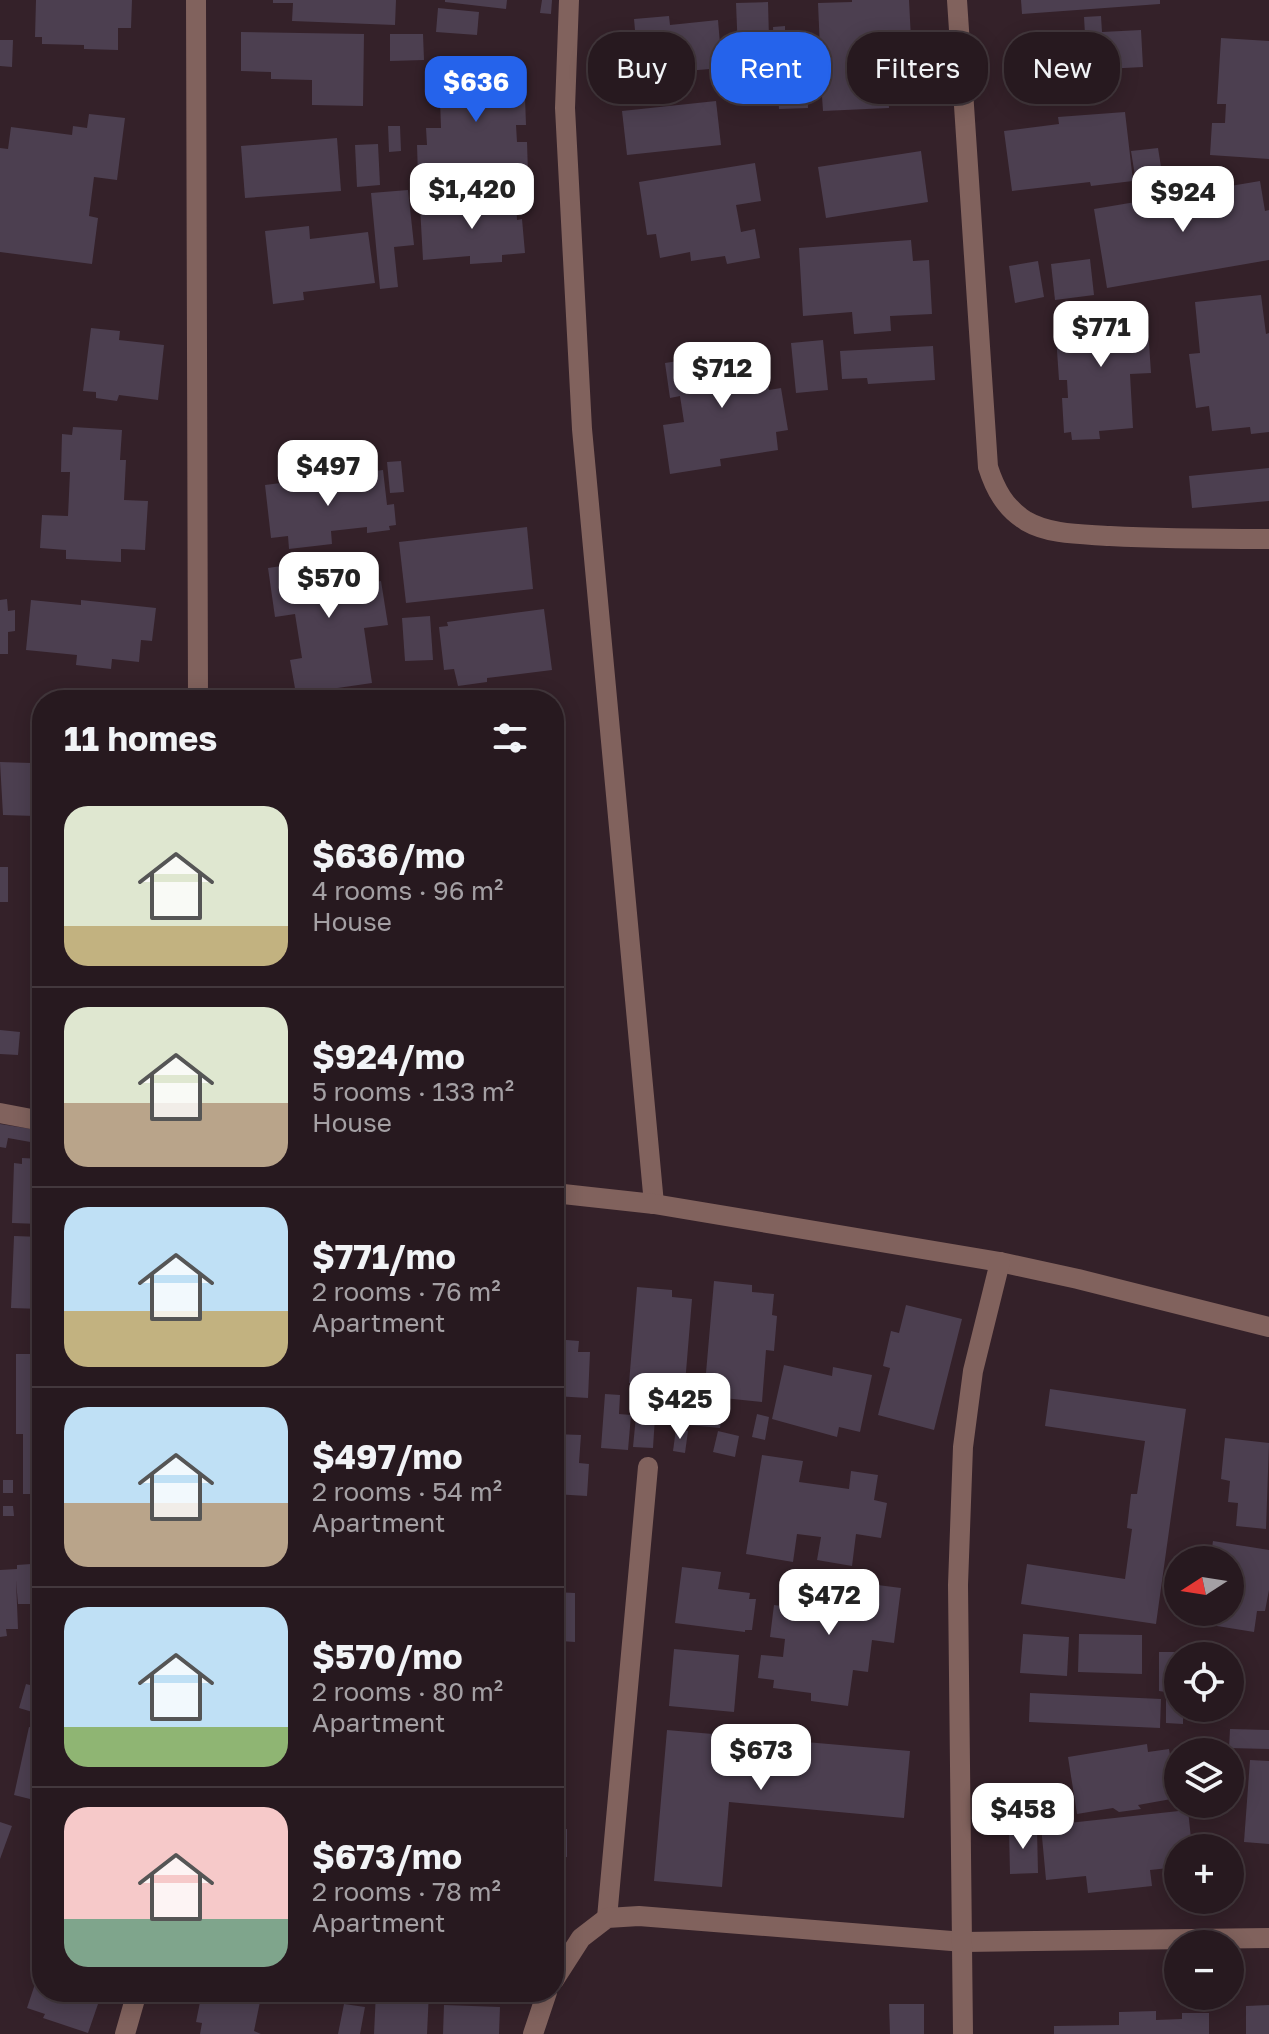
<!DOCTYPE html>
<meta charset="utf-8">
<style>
:root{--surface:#27191f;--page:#2f2228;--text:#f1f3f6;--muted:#a4a0a4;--line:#43383d;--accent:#2563eb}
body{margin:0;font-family:"Golos Text",sans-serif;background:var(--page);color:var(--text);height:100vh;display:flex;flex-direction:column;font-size:30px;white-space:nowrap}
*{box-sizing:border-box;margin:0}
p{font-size:26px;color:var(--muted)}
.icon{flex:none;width:44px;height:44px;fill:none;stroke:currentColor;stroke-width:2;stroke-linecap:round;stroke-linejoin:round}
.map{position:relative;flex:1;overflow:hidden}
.details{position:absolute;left:32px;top:690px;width:532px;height:1312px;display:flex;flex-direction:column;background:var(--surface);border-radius:32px;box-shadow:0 4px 20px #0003,0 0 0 2px var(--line)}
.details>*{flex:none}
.hud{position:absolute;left:588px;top:32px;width:560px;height:72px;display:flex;gap:16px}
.needle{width:52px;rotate:258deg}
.fabs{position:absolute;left:1164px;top:1546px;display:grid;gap:16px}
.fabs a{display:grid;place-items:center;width:80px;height:80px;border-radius:50%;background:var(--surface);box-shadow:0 4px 20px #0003,0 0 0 2px var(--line);font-size:40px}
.price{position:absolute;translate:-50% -68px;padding:0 18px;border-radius:16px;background:#fff;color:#222;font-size:26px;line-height:52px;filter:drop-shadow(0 2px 4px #0008)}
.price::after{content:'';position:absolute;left:50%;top:48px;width:24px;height:18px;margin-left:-12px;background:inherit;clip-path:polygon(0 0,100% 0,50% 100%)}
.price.on{background:var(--accent);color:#fff}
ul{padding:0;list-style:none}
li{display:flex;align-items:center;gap:24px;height:200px;padding:0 32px}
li+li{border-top:2px solid var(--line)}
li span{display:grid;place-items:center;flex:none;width:224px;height:160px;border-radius:24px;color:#555}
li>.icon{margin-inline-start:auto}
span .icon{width:96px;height:96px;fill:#fffc;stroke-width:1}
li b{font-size:34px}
h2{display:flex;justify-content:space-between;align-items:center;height:96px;padding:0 32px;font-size:34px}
.tag{padding:0 28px;border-radius:32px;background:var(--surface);box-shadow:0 4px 20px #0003,0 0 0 2px var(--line);font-size:28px;line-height:72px}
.tag.on{background:var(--accent);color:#fff}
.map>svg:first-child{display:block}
</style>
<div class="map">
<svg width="1269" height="2034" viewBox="0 0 1269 2034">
<rect width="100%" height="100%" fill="#342129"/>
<!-- building -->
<g fill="#4c3f50">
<path d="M36 0H132L131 28H118V50L84 49V45L42 44V37H35Z"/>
<path d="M273 0H396L395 25 292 21 293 3H273Z"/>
<path d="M445 0H507L506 9 445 2Z"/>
<path d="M542 0H552L551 14 540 13Z"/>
<path d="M852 0H909L911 39 874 41V53L898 52 899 85 888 86 889 108 823 111 821 81H811L810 49H820L818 3 852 2Z"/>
<path d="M1021 0H1160V4L1022 14Z"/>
<path d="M768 2 770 76 739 77 736 3Z"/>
<path d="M438 8 479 12 477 35 436 32Z"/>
<path d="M669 16 670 25 718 20 722 68 674 72 675 80 655 83 654 74 639 75 634 19Z"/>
<path d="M1101 16 1102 32 1141 30 1143 67 1105 69 1106 85 1088 86 1084 17Z"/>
<path d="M785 26V47H774L773 27Z"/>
<path d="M241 32 364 34 363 106 312 105V80L271 79V72L241 71Z"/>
<path d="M390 34H423L424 60 390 61Z"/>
<path d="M1221 38 1269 41V159L1210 155 1212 123H1225L1226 104H1217Z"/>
<path d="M0 40H13L12 67 0 66Z"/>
<path d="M934 43 936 82 905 83 903 44Z"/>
<path d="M805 50 808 108 779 109 776 52Z"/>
<path d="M524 69 526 125H516L517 142H527L528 173 418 176 417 145H427L426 128H441L440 99H427L426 72Z"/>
<path d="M716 101 721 145 627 155 622 111Z"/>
<path d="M1125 112 1133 181 1091 186 1090 182 1012 191 1004 131 1059 124 1058 117Z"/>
<path d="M89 114 125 118 117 180 94 177 89 216 98 218 92 264 0 252V148L8 149 11 127 72 135 73 126 87 128Z"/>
<path d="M388 126H400L401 151 389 152Z"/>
<path d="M337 138 341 191 245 198 241 146Z"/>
<path d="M378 144 380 185 357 187 355 145Z"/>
<path d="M1158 148 1162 173 1135 176 1131 151Z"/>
<path d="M921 151 928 202 826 218 818 167Z"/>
<path d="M755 163 761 201 736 205 741 232 755 229 760 258 727 264 725 256 691 261 690 252 660 258 656 234 647 235 639 182Z"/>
<path d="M1260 181 1265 211 1269 210V260L1107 288 1094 209Z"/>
<path d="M408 190 414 245 394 247 398 287 380 289 371 193Z"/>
<path d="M516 198 517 220 522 219 525 253 502 255V262L470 264V256L423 260 420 206Z"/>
<path d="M309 226 310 239 368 232 375 283 303 292 304 300 273 304 265 231Z"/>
<path d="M911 240 913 261 929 260 932 314 890 316 891 331 854 334 852 312 803 316 799 248Z"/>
<path d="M1090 259 1094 295 1055 300 1051 264Z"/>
<path d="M1038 261 1044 297 1015 303 1009 266Z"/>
<path d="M1261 295 1266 334 1269 333V432L1251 434 1250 427 1212 431 1209 406 1196 408 1189 354 1200 353 1195 302Z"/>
<path d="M1136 307V315L1147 314 1151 373 1130 374 1133 428 1099 431 1100 439 1072 440 1071 432 1064 433 1062 398H1068L1067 380H1059L1056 336 1063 335 1061 311 1090 309V316L1104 315V309Z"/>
<path d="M91 328 120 331 119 340 164 345 158 400 119 395 117 401 96 398V392L83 391Z"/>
<path d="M823 340 828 390 796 393 791 343Z"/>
<path d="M933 346 935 380 868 384 867 378 842 379 840 351Z"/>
<path d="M763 348 769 390 781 388 788 430 776 432 778 450 720 459 721 466 670 474 663 425 684 422 680 396 670 398 665 363Z"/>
<path d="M73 427 122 430 120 460H126L124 500 148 501 145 550 121 549V562L66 559V550L40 548 42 515 68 516 70 472H61L62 434 72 435Z"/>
<path d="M401 461 404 492 390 493 387 462Z"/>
<path d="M1269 468V501L1192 508 1189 476Z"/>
<path d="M383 470 387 505 394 504 396 525 389 526 390 530 367 533V527L331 531 332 544 289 549 288 536 271 538 265 485Z"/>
<path d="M527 527 533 589 406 603 399 542Z"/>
<path d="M361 554 365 584 381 581 388 625 364 628 372 683 296 694 290 660 302 658 295 614 275 617 268 568Z"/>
<path d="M7 599 8 611 15 610V631L8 632V654H0V600Z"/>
<path d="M31 600 81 605V600L156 608 152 641 141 640 139 662 112 659 111 669 76 665 77 655 26 650Z"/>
<path d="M544 609 552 670 487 678V682L458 686 454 669 444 670 439 627 448 626 447 622Z"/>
<path d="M430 616 433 660 405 661 402 618Z"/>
<path d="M31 752 42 753V824H35V816L3 815 0 762 31 763Z"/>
<rect x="0" y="867" width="8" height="35"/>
<path d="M39 1016H42V1050H38Z"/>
<path d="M0 1030 20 1032 18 1055 0 1054Z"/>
<path d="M0 1124 38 1130 36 1143 8 1138 6 1148 0 1147Z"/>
<path d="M22 1158 42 1159 40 1224 12 1223 14 1163 22 1164Z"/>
<path d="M14 1236 42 1237V1309L11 1308Z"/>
<path d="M714 1281 752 1285V1292L774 1294 772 1315 777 1316 774 1351 766 1350 762 1402 704 1396Z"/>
<path d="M637 1287 672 1290V1297L692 1299 684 1396 666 1395 665 1409 641 1407 643 1385 629 1383Z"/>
<path d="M906 1305 962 1319 934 1430 878 1415 890 1368 883 1366 891 1331 899 1333Z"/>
<path d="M554 1339 579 1341 578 1352H590L588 1398 554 1396Z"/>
<path d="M16 1354H42V1494H23V1434H16Z"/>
<path d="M784 1365 832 1376 833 1367 872 1375 860 1432 839 1427 837 1437 772 1419Z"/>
<path d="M1050 1389 1186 1409 1156 1624 1021 1604 1027 1564 1125 1579 1132 1529 1127 1528 1131 1494H1137L1145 1441 1045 1426Z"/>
<path d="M605 1394 620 1395 619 1414 631 1415 628 1450 601 1448Z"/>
<path d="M692 1399 723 1402 720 1428 689 1425Z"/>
<path d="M757 1414 769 1417 765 1440 752 1437Z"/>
<path d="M636 1416 655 1417 653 1448 633 1447Z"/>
<path d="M676 1429 688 1431 685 1453 673 1451Z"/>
<path d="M718 1431 739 1436 735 1457 713 1452Z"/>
<path d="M554 1434 581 1435 579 1463 589 1464 587 1496 554 1494Z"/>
<path d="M1225 1438 1269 1443 1266 1529 1236 1526 1238 1503 1228 1502 1230 1481 1221 1479Z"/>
<path d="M762 1455 803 1461 799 1482 849 1489 851 1471 878 1475 874 1500 887 1503 881 1538 856 1534 852 1566 817 1560 821 1537 797 1534 793 1562 746 1554Z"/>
<rect x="3" y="1480" width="10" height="13"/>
<path d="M3 1506H13L14 1516H3Z"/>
<path d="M1213 1541 1269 1550V1590L1265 1611H1257L1254 1632 1217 1626 1219 1612H1230V1560H1210Z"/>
<path d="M31 1564 33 1604H18L16 1580 18 1629H6L7 1636 0 1637V1570L17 1569V1565Z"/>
<path d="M682 1567 721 1572 718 1589 750 1593 749 1599H756L752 1630H745V1632L675 1623Z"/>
<path d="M839 1580 901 1588 894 1643 872 1640 868 1672 853 1670 848 1706 811 1701V1693L773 1688 774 1680 758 1678 761 1655 783 1657 785 1639 770 1637 774 1605 789 1607 792 1583 839 1589Z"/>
<path d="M554 1592 575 1593V1642L560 1641V1664L554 1665Z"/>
<path d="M1023 1634 1069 1637 1067 1676 1020 1673Z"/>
<path d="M1079 1634 1142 1635V1674L1078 1672Z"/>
<path d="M674 1649 739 1655 734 1712 669 1706Z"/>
<path d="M1159 1652H1183V1656H1178V1708H1183V1724L1166 1723V1692L1159 1691Z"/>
<path d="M26 1684 42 1688 36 1713 19 1708Z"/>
<path d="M1030 1693 1161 1699 1160 1728 1029 1722Z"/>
<path d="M29 1727 42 1729V1802L14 1795Z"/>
<path d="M1230 1729 1269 1730V1749L1229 1748Z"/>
<path d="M667 1730 910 1751 904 1818 729 1802 722 1887 654 1881Z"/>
<path d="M1147 1744 1148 1752 1169 1749 1177 1798 1138 1805 1141 1809 1119 1812 1113 1808 1077 1814 1068 1757Z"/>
<path d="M1250 1760 1269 1761V1844L1244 1842Z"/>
<path d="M1188 1810 1192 1848H1178V1867L1150 1870 1152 1886 1088 1893 1086 1876 1046 1880 1041 1826Z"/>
<path d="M0 1822 12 1826 0 1859Z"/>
<rect x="554" y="1829" width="13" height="28"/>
<path d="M1009 1829H1037L1038 1873 1010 1874Z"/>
<path d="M36 1981 42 1982V1992H97L93 2002 98 2004 88 2033 43 2018 45 2014 27 2008Z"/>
<path d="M202 1992H262L254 2031 261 2034H200L202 2023 196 2022Z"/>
<path d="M318 1992H341L339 2001 317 1996Z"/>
<path d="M376 1992H429L427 2034H374Z"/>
<path d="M344 2004 365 2007 360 2034H338Z"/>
<path d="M889 2004H924V2034H890Z"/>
<path d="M444 2005 500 2007 499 2034H443Z"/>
<path d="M1269 2005V2034H1246V2006Z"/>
<path d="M1156 2011V2020L1182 2019V2013H1209V2034H1054V2026L1119 2025V2012Z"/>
</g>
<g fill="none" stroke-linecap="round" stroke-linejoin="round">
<!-- minor -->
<g stroke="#81625d" stroke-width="20">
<path d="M196 0 198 700"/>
<path d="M569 0 565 108 582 429 654 1204"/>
<path d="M957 0 988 467C995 489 1005 508 1026 521 1050 535 1082 534 1110 536 1163 539 1216 539 1269 539"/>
<path d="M0 1113 42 1121"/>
<path d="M554 1193 654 1204 1000 1262 1078 1279 1269 1327"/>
<path d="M607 1918 648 1467"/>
<path d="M554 1980 581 1938 607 1918 639 1916 964 1942 1269 1938"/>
<path d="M125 2034 137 1992"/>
<path d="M533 2034 547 1992"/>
<path d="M963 2034 958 1585 963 1447 973 1371 1000 1262"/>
</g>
</g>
</svg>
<div class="fabs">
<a><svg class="needle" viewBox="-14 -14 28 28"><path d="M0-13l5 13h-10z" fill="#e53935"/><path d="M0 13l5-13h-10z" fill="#a4a0a4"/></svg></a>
<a><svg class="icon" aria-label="locate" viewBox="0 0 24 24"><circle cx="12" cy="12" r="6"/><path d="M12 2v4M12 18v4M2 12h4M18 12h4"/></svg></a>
<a><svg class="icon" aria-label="layers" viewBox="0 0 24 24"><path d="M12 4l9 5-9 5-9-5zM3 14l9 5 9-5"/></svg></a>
<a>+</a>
<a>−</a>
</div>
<b class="price on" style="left:476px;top:124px">$636</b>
<b class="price" style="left:472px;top:231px">$1,420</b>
<b class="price" style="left:1183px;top:234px">$924</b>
<b class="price" style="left:1101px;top:369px">$771</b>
<b class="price" style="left:722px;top:410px">$712</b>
<b class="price" style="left:328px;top:508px">$497</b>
<b class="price" style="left:329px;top:620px">$570</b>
<b class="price" style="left:680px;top:1441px">$425</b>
<b class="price" style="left:829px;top:1637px">$472</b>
<b class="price" style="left:761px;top:1792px">$673</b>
<b class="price" style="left:1023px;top:1851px">$458</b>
<div class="hud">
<a class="tag">Buy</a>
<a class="tag on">Rent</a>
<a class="tag">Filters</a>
<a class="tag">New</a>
</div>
<section class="details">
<h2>11 homes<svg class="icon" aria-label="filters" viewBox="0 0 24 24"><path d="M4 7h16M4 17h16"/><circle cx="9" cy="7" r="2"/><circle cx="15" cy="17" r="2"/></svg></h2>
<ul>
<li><span style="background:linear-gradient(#dfe7d0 75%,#c2b280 0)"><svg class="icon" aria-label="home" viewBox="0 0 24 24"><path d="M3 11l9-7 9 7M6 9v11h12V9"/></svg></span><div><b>$636/mo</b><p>4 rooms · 96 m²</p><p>House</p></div></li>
<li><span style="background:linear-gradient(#dfe7d0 60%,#b9a48a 0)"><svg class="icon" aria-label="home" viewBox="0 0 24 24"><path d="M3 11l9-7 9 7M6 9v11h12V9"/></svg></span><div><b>$924/mo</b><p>5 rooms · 133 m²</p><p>House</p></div></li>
<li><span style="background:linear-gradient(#bfe0f5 65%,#c2b280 0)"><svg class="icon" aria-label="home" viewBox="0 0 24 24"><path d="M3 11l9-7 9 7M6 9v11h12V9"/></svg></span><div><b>$771/mo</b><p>2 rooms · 76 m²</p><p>Apartment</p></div></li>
<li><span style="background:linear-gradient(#bfe0f5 60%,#b9a48a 0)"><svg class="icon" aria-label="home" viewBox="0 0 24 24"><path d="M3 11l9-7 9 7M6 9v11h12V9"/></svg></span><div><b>$497/mo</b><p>2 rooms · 54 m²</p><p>Apartment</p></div></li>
<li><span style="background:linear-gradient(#bfe0f5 75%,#8fb573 0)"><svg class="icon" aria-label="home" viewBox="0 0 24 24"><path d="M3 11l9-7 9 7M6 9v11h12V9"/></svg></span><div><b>$570/mo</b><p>2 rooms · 80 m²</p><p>Apartment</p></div></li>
<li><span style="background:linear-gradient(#f6c9c9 70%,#7fa58c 0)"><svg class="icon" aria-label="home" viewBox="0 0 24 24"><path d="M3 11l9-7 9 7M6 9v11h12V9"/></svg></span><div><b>$673/mo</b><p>2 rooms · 78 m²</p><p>Apartment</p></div></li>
</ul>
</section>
</div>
